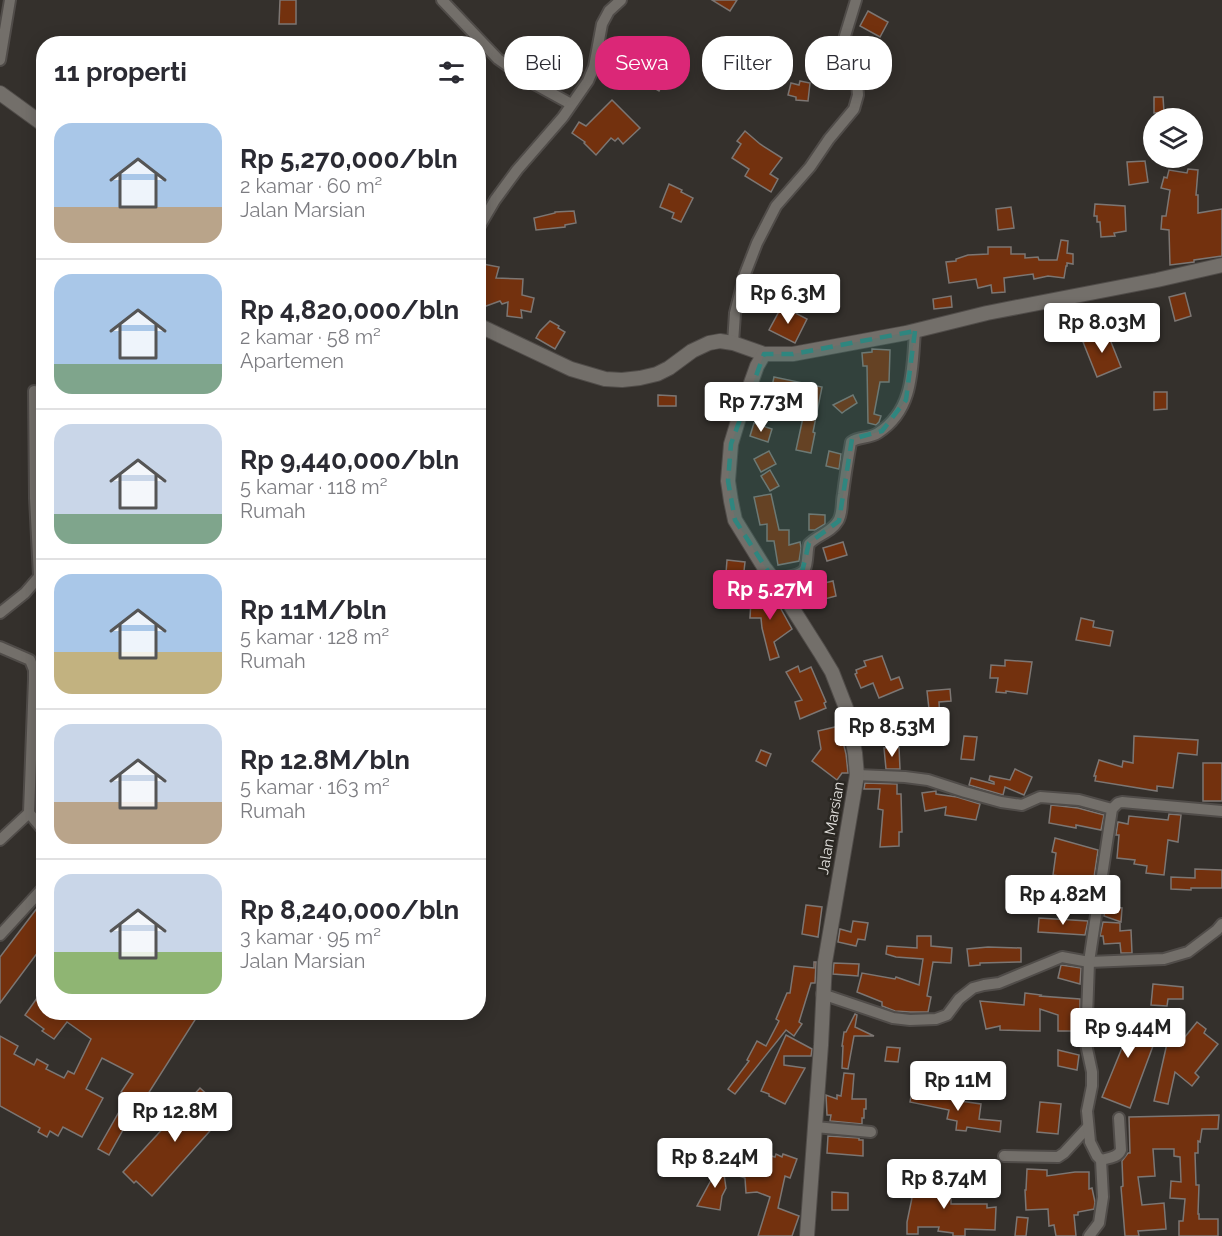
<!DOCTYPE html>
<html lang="id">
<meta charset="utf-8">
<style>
:root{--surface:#fff;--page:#f7f7f7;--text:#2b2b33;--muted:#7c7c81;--line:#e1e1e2;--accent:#db2777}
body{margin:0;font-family:Raleway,sans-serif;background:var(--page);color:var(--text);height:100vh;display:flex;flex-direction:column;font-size:22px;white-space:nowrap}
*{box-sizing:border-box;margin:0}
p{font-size:20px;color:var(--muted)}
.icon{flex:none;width:33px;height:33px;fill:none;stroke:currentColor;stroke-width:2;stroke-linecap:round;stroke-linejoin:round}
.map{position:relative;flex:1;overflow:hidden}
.details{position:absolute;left:36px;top:36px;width:450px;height:984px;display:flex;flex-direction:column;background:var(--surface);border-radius:24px;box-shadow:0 3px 15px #0003}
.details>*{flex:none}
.guide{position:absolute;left:504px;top:36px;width:570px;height:54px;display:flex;gap:12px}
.controls{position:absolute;left:1143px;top:108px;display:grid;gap:12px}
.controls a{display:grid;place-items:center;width:60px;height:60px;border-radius:50%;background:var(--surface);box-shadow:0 3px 15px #0003;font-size:30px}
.price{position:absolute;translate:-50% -51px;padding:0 14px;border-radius:6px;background:#fff;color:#222;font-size:20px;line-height:39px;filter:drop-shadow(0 2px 3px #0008)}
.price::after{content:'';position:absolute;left:50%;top:36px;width:18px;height:14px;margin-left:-9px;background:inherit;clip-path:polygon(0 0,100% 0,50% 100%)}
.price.active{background:var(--accent);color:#fff}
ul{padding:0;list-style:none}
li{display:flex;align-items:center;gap:18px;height:150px;padding:0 18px}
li+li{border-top:2px solid var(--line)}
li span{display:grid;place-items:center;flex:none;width:168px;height:120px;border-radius:18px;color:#555}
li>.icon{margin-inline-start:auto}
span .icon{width:72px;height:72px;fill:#fffc;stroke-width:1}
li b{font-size:26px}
h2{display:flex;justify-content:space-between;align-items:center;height:72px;padding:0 18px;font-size:26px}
.chip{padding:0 21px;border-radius:24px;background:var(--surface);box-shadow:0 3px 15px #0003;font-size:21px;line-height:54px}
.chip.active{background:var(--accent);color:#fff}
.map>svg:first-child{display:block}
</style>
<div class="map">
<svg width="1222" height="1236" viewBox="0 0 1222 1236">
<rect width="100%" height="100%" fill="#34302c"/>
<!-- building -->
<g fill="#73310e" stroke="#7c7673" stroke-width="1.5">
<path d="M280 0H296V24H279Z"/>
<path d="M712 0H737L730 11Z"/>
<path d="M868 11 888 22 880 37 860 26Z"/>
<path d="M649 63 663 72 666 67 673 72 664 87 662 85 659 91 639 79Z"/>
<path d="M800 81 810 83 808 101 796 100V97L788 95 791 83 799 85Z"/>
<path d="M1154 97H1163L1164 112 1154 113Z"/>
<path d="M612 100 640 128 623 144 618 138 615 141 611 138 596 155 584 143 585 142 572 133 579 122 586 126Z"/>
<path d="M745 131 760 144 782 158 770 174 778 179 771 192 745 176 749 169 732 158 741 144 737 141Z"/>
<path d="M1145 161 1148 182 1129 185 1127 162Z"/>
<path d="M1188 169 1198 170 1196 195H1198V213L1222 209V256L1194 260V262L1170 265 1169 230 1161 229 1162 216H1166L1170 190 1161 188 1164 177 1167 178 1169 170 1187 173Z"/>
<path d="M669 184 682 190 681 192 693 198 681 222 672 218 674 213 660 207Z"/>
<path d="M1095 204 1125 206 1126 231 1114 233 1115 236 1101 237 1100 222H1097V216H1094Z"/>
<path d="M1011 207 1014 228 998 230 996 209Z"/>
<path d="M574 211 576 223 565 225V227L536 230 534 218 555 213V212Z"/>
<path d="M1061 240 1068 241 1067 253 1073 254V264L1067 263V266H1066L1064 278 1048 276 1034 279 1033 274 1004 278 1005 292 992 293 991 285 978 288 976 279 949 283 946 262 956 261V259L968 255 988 254V247H1011V254H1025V258L1038 257 1039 260H1057Z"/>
<path d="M483 264 499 267 496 278 523 279 522 295 534 298 531 312 521 310 522 318 507 316 508 302 502 304 500 301 478 309V279Z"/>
<path d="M1185 293 1191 316 1175 321 1169 297Z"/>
<path d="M951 296 952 307 934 309 933 299Z"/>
<path d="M782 306 807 319 795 343 769 330Z"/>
<path d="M550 321 559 326 558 328 565 332 555 349 536 338 540 331Z"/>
<path d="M1107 332 1121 367 1097 377 1083 342Z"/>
<path d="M872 349 890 350 889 382H880L874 414 881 416 879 422 876 425 868 423 867 366H863L862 353 872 352Z"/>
<path d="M774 377 822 387 813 432 815 433 811 453 796 450 804 413 768 405Z"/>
<path d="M1154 392H1167V409L1154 410Z"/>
<path d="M658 395 676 396V406H658Z"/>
<path d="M853 395 857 403 846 410 842 413 833 405Z"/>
<path d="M754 423 772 429 768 442 750 436Z"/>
<path d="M769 451 776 464 761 472 754 459Z"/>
<path d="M829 451 841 454 839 469 826 466Z"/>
<path d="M770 470 779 486 770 491 761 476Z"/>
<path d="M771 494 779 530H789V545L800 542 801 548 799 561 778 565 774 541H767V524L760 525 754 497Z"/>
<path d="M809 514 825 515V524L815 530H809Z"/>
<path d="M843 542 847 555 827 561 823 548Z"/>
<path d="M727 560 745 562 743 580H751L750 592 730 590 731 573H726Z"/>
<path d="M820 576V584L833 581 836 596 813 602 812 593H809L808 577Z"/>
<path d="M771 591 792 629 774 642 779 657 770 660 762 628 761 618H750L751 600Z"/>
<path d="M1081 618 1094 621 1093 627 1113 631 1110 646 1076 640Z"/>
<path d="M882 656 891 680 899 677 903 688 879 698 873 683 861 688 855 674 857 673 856 670 866 666 864 661Z"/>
<path d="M1005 660 1032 662 1027 694 1006 691V693L996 692 998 678H990L991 665 1005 666Z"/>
<path d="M798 666 800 672 811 667 826 702 824 703 826 708 800 719 795 702 802 700 786 672Z"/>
<path d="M950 689 951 701 939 702 940 722 913 724 912 711 929 709 927 691Z"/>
<path d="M839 726 846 754 848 773H842L837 780 812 761 821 749 818 731Z"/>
<path d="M964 736 977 737 974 760 961 759Z"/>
<path d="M1134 736 1198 740 1197 755 1178 753 1173 788 1157 786V791L1095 781 1096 776H1094L1099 760 1122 767 1123 761 1133 763Z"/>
<path d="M899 747 900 769H886L884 748Z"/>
<path d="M761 750 771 754 766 766 756 761Z"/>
<rect x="1203" y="763" width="19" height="38"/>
<path d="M1015 769 1032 777 1024 795 1005 787 1003 795 969 785 971 778 994 784V782L989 780 990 776 1010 780Z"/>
<path d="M865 783 897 784V794H901L902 832H899V846L880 847 883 810 878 809 880 789H864Z"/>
<path d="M936 791V794L957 797 980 804 976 820 945 815 946 807 925 811 922 793Z"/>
<path d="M1051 805 1078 808 1104 815 1101 830 1076 825V828L1049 823Z"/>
<path d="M1169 814 1181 815 1178 842 1168 840 1164 875 1146 873 1147 866 1134 864 1135 860 1117 858 1119 835H1116L1118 822 1128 824 1129 816 1168 820Z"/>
<path d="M1055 838 1098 850 1093 884 1090 894 1091 895 1089 904H1090L1089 910 1065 902 1073 878 1053 875 1056 853 1052 852Z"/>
<path d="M1195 869 1222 870V888H1191V890L1171 889V877L1195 878Z"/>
<path d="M44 899V944L0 1003V957Z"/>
<path d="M806 905 822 907 818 937 802 934Z"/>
<path d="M1105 906 1122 908 1121 922 1104 916Z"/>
<path d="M1039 918 1088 921 1085 935 1038 932Z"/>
<path d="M853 921 868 923 865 940 858 939 856 946 838 942 840 929 851 932Z"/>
<path d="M1103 922 1120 923V931L1131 930 1132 953H1121L1120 943 1104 944 1103 936H1100Z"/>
<path d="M917 936H931V946L952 948 951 963 933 962 927 996 931 997 928 1012H910L895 1011 882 1006V1002L857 992 862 973 895 979 896 977 919 985 923 959 896 957 886 954 887 946 917 948Z"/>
<path d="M988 947 1021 948V962L980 963V965L969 966 967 949Z"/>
<path d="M814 962H816L815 983H811L799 1022 802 1024 794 1036 786 1030 735 1094 728 1089 749 1061 747 1060 757 1041 766 1046 779 1021 776 1019 787 993H790L794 966 814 968Z"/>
<path d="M834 963 859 964 858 976 833 974Z"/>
<path d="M1061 965 1081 968 1080 984 1058 978Z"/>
<path d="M1153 984 1183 987V999H1168L1167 1006 1151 1005Z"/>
<path d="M44 988V1012H200L141 1105 138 1103 109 1155 98 1149 128 1096 121 1092 133 1074 102 1058 86 1089 103 1098 82 1137 63 1127 58 1136 50 1131 47 1137 38 1132 40 1128 0 1106V1036L18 1046 14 1054 34 1065 37 1059 48 1065 46 1069 64 1078 68 1071 74 1074 91 1039 67 1022 54 1039 42 1031 44 1029 25 1015Z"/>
<path d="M1025 993 1041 995 1040 996 1080 999V1010H1078V1031H1058V1015L1040 1009V1031L1000 1030V1026L986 1029 980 1001 1024 1005Z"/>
<path d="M855 1014 857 1015 855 1027 874 1036H854L848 1069 842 1068 843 1046H842L844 1032H846Z"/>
<path d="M1105 1020 1119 1023V1021L1132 1023V1022L1160 1027 1130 1108 1102 1097 1124 1043 1101 1038Z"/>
<path d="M1197 1022 1206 1029 1204 1033 1218 1044 1195 1073 1199 1077 1192 1086 1175 1072 1168 1104 1154 1101 1168 1039 1178 1031 1184 1038Z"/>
<path d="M786 1035 812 1049 811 1056H784V1065L805 1068 785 1104 769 1096V1094L761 1091Z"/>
<path d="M887 1047 900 1048 898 1062 885 1061Z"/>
<path d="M1058 1050 1079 1055 1077 1070 1058 1066Z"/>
<path d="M844 1073 854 1074 852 1099H866V1109H864V1118H862V1124L830 1121 831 1115H827L826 1095 837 1099V1095L841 1096Z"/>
<path d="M200 1088 211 1098 210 1100 225 1114 152 1196 136 1181 134 1183 123 1172Z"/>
<path d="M912 1091 937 1095V1097L953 1100 981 1104 979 1119 1001 1121 1000 1132 967 1127 966 1131 956 1130 957 1121 947 1119 949 1110 910 1102Z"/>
<path d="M1040 1102 1061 1104 1058 1134 1037 1132Z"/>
<path d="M1219 1115 1218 1129H1202L1200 1142 1198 1141V1153H1195L1196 1185H1199L1198 1214H1199V1219H1218V1236H1179V1221H1183L1185 1199 1170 1198 1171 1181 1181 1182 1180 1157 1174 1156V1149H1153L1155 1176 1138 1177 1142 1205 1164 1203 1166 1229 1138 1231 1139 1236H1125L1121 1187 1123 1186 1122 1161 1128 1153H1130L1129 1117Z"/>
<path d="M828 1136 859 1138V1140H863V1156L827 1153Z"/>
<path d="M734 1145 750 1149V1150L775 1157 776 1154 782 1157 783 1154 797 1159 790 1178 785 1176 778 1208 799 1216 792 1236H758L770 1197 757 1192 746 1193 745 1178 724 1171 727 1162 731 1163Z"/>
<path d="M715 1159 721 1162 722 1160 726 1188 722 1196 720 1210 697 1206 716 1171 711 1169Z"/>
<path d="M910 1161 922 1165 921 1192 951 1194V1204H987V1208L996 1207 995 1230 965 1229V1236H953V1233L938 1231 939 1227H918V1234H907V1222L912 1198 910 1197 912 1188H907Z"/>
<path d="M1027 1169 1047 1170V1176L1075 1172H1089V1189L1092 1188 1095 1202 1094 1209 1078 1212V1215H1074L1076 1236H1056L1054 1225 1049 1226 1048 1209 1026 1210 1025 1190H1026Z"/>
<path d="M832 1192 848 1193V1210H832Z"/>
<path d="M1017 1217 1028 1218 1026 1236H1015Z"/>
</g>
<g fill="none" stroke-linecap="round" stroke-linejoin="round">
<defs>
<g id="minor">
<path d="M442 0 498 59 531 82 571 104"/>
<path d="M0 60 10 0"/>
<path d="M478 229 495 200 517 170 563 117 588 81 594 67 602 24 609 11 621 0"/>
<path d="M733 343 735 313 745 274 757 243 776 206 810 167 829 139 854 109 858 95 857 83 848 57 845 36 856 0"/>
<path d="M34 391 35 498 39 576"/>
<path d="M773 579C780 578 801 576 805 569 808 562 807 551 809 544 817 535 831 533 838 521 843 513 841 503 843 494 845 477 848 459 851 442 859 436 869 439 878 433 914 410 912 370 915 331"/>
<path d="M0 613 25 593 43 572"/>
<path d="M0 647 30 660 34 670V679L29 813 0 840"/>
<path d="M857 775 905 777 928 780 965 792 1001 802 1022 805 1040 797 1079 800 1112 809"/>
<path d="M29 813 44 831"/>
<path d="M0 935 44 887"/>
<path d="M822 994 893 1018 910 1020 936 1019 947 1015 959 999 973 988 984 985 999 983 1062 957 1089 962 1164 959 1188 952 1217 930 1222 924"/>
<path d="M815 1127 871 1132"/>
<path d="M1004 1156 1058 1157 1064 1153 1088 1127"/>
<path d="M1101 1160C1108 1158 1118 1158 1121 1150L1119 1118"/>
<path d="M1089 1236 1099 1223 1103 1197 1101 1160 1097 1156 1090 1142 1087 1111 1092 1086V1072L1086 1044 1089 962 1112 809 1118 803 1122 802 1222 811"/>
</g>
<g id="tertiary">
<path d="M0 93 44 125"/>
<path d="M478 325 571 369 605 379 622 380 640 378 657 374 669 368 692 351 709 343 720 341 733 343 764 354H793L906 333 987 313 1157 280 1222 265"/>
<path d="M764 354 757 366 741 411 731 444 728 481 731 501 735 520 764 567 777 584 820 652 832 672 846 708 855 753 857 775 825 962 821 1045 807 1236"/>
</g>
</defs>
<!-- minor casing -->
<use href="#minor" stroke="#504c49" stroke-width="14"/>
<!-- tertiary casing -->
<use href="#tertiary" stroke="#504c49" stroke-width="16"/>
<!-- minor -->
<use href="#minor" stroke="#736f6a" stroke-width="10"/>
<!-- tertiary -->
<use href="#tertiary" stroke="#736f6a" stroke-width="14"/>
</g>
<!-- marked area -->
<path fill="#2f867f" fill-opacity="0.2" stroke="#2f867f" stroke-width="4.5" stroke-dasharray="12 8" stroke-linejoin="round" d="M915 331 906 400 882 431 852 439 839 521 809 543 802 572 780 578 773 579 735 520 728 481 731 444 764 354H793Z"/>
<g text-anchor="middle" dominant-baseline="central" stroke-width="5" stroke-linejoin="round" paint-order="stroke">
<!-- street labels -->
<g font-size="15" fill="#e3e1de" stroke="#2a2722">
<text transform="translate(831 828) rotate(-80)">Jalan Marsian</text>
</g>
</g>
</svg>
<div class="controls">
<a><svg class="icon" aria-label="layers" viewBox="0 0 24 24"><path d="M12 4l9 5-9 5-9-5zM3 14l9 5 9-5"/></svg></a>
</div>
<b class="price" style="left:788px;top:325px">Rp 6.3M</b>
<b class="price" style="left:1102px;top:354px">Rp 8.03M</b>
<b class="price" style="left:761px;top:433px">Rp 7.73M</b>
<b class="price active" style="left:770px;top:621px">Rp 5.27M</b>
<b class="price" style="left:892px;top:758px">Rp 8.53M</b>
<b class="price" style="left:1063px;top:926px">Rp 4.82M</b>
<b class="price" style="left:1128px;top:1059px">Rp 9.44M</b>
<b class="price" style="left:958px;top:1112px">Rp 11M</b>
<b class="price" style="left:175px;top:1143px">Rp 12.8M</b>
<b class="price" style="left:715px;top:1189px">Rp 8.24M</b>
<b class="price" style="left:944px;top:1210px">Rp 8.74M</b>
<div class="guide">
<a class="chip">Beli</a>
<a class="chip active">Sewa</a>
<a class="chip">Filter</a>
<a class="chip">Baru</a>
</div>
<section class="details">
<h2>11 properti<svg class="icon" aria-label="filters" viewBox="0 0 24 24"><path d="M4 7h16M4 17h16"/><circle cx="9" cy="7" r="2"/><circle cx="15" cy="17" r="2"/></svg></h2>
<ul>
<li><span style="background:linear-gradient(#a9c7e8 70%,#b9a48a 0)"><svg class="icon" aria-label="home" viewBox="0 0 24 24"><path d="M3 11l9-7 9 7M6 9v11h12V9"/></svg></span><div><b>Rp 5,270,000/bln</b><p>2 kamar · 60 m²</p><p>Jalan Marsian</p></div></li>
<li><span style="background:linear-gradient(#a9c7e8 75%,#7fa58c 0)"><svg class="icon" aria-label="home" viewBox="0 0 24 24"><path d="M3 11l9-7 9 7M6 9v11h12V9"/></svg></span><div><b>Rp 4,820,000/bln</b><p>2 kamar · 58 m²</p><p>Apartemen</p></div></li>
<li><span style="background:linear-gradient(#c9d6e8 75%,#7fa58c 0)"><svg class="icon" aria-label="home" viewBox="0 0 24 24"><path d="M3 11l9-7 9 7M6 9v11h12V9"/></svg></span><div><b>Rp 9,440,000/bln</b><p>5 kamar · 118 m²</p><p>Rumah</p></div></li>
<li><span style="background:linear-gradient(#a9c7e8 65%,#c2b280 0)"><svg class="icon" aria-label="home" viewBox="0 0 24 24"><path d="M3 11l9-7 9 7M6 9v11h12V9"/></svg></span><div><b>Rp 11M/bln</b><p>5 kamar · 128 m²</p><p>Rumah</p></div></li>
<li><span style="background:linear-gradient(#c9d6e8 65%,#b9a48a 0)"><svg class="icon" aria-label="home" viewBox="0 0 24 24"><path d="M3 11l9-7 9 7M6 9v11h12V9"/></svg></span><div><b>Rp 12.8M/bln</b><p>5 kamar · 163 m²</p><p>Rumah</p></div></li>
<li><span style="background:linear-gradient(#c9d6e8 65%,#8fb573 0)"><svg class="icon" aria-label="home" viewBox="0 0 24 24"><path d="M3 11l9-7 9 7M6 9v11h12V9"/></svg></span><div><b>Rp 8,240,000/bln</b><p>3 kamar · 95 m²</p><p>Jalan Marsian</p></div></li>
</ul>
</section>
</div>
